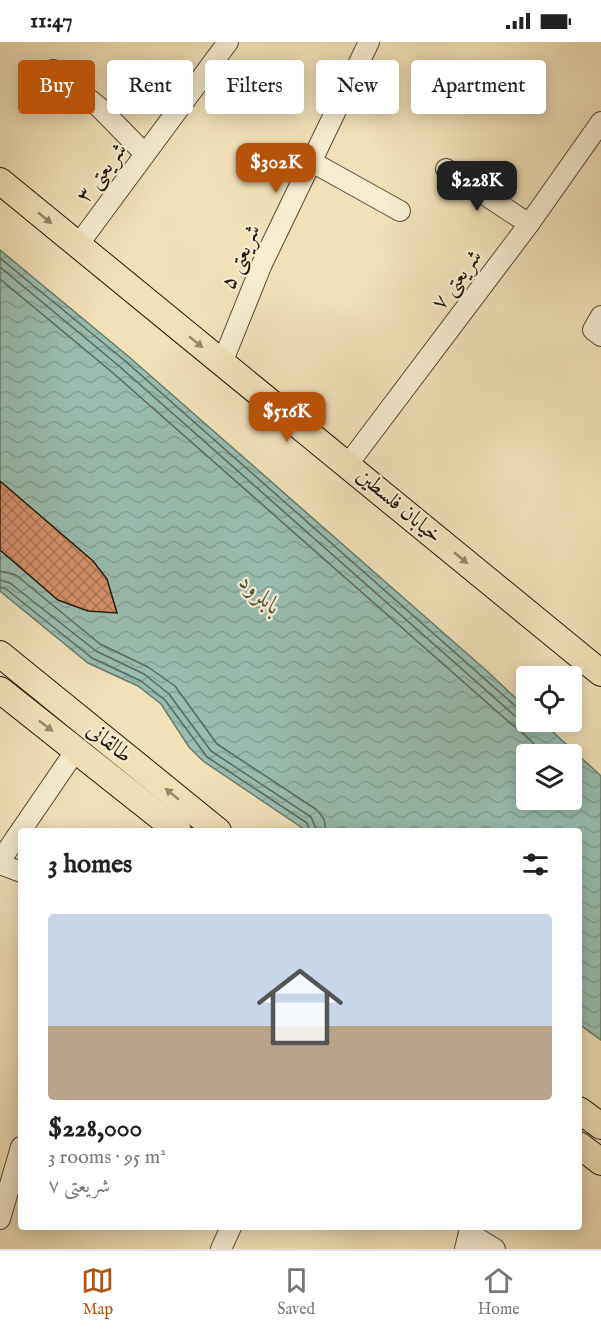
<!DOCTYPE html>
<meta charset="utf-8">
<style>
:root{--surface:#fff;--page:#f2f2f2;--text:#222;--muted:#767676;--line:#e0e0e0;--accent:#b45309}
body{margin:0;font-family:"IM FELL English",Amiri,serif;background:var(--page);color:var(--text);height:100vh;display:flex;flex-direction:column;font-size:22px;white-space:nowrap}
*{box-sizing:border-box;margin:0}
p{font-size:20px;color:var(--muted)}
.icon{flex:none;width:33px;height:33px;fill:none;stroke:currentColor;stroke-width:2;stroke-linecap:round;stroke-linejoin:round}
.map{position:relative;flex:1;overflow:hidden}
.sheet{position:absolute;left:18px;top:786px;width:564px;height:402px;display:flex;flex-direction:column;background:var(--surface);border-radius:6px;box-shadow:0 3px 15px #0003}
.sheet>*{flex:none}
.guide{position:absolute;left:18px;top:18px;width:566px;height:54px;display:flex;gap:12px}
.controls{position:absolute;left:516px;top:624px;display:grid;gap:12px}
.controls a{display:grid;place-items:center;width:66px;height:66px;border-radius:6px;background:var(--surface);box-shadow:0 3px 15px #0003;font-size:30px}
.price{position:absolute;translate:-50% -51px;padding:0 14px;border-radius:12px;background:var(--accent);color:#fff;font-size:20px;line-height:39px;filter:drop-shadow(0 2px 3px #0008)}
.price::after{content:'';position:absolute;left:50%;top:36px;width:18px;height:14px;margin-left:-9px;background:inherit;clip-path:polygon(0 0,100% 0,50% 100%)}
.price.current{background:#222;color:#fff}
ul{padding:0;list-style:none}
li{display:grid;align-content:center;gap:12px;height:318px;padding:0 30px}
li span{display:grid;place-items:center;height:186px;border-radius:6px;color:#555}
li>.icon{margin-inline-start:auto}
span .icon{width:108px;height:108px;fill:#fffc;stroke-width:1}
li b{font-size:26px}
h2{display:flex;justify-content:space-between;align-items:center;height:72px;padding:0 30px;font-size:26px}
.pill{padding:0 21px;border-radius:6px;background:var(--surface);box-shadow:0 3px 15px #0003;font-size:21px;line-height:54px}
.pill.current{background:var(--accent);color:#fff}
.status{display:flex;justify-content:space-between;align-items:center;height:42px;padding:0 30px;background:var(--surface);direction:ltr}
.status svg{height:16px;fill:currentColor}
.tabs{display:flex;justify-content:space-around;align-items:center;height:84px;border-top:2px solid var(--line);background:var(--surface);font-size:16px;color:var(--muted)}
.tabs a{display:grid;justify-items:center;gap:3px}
.tabs .current{color:var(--accent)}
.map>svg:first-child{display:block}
</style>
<div class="status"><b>11:47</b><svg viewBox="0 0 49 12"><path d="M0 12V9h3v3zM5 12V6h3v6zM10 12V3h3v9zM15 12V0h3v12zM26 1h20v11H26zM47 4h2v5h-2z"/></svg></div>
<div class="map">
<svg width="601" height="1207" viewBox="0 0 601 1207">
<defs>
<pattern id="water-waves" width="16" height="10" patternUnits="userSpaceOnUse" patternTransform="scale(1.5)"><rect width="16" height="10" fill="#9abdb1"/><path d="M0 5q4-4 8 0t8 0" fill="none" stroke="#84a297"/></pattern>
<pattern id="building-cross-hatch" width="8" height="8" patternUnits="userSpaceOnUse" patternTransform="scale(1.5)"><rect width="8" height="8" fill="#d6916a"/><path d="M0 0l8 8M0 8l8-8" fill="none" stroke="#ad7556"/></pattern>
</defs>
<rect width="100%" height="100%" fill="#f0e1b8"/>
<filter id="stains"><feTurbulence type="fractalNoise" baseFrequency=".00333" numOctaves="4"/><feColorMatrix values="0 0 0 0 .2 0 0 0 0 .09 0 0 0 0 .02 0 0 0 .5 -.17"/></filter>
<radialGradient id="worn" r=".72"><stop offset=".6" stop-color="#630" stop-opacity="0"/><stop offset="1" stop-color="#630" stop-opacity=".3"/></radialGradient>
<!-- water -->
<path fill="url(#water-waves)" stroke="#6a7b6f" stroke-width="1.5" fill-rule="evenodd" d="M0 208 128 314 488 630 526 666V680H542L601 734V998L579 982V789H307L203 719 189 705 161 662 138 644 88 621 0 549ZM526 712H572V758H526Z"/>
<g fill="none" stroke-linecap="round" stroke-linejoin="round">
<!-- shore -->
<g stroke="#5e6a5f" stroke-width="1.5">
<path d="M0 216 124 318 520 668 526 669"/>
<path d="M0 225 119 324 515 674 526 677"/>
<path d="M0 237 113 331 510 681C523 689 532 701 544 712"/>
<path d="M0 529 16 533 100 602 148 625 175 644 217 702 317 768 324 777 326 789"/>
<path d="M0 538 10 541 96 609 144 632 169 652 211 709 311 775 317 789"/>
<path d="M0 545 6 547 92 616 141 639 165 658 207 715 307 781 310 789"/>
</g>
</g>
<!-- building -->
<path fill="url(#building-cross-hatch)" stroke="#22180d" stroke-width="1.5" d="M0 439 93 519 107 537 117 571 88 569 58 558 0 508Z"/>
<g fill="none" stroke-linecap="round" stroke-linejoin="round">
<defs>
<g id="minor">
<path d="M53 28 100 66 145 112"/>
<path d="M312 120 400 169"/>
<path d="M446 127 529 182"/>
<path d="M78 203 228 0"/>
<path d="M601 274 593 288 601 294"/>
<path d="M222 321 262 222 369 0"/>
<path d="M348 422 529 182 601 80"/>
<path d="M0 819 76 708"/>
<path d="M0 822 21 830"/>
<path d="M0 1177 21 1105"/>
<path d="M221 1207 231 1185"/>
<path d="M465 1207 469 1191 495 1207"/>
</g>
<g id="major">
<path d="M0 139 601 631"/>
<path d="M0 612 218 789"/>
<path d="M0 648 178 789"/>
<path d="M579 1068 601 1084"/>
<path d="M579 1103 601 1120"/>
</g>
</defs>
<!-- minor casing -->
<use href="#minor" stroke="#564a38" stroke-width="22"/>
<!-- major casing -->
<use href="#major" stroke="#22180d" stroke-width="28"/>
<!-- minor -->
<use href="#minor" stroke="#f5ecd1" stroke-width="20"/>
<!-- major -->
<use href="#major" stroke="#f0e1b8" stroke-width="26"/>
</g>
<!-- one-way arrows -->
<defs><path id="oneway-solid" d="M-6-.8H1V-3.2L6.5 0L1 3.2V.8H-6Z" transform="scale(1.5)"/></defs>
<g fill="#93876b">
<use href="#oneway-solid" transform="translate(45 176) rotate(39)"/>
<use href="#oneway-solid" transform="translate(196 300) rotate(39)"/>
<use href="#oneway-solid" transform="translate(461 516) rotate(40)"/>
<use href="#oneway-solid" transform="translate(46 684) rotate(38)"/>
<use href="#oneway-solid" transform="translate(172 752) rotate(-141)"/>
</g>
<g text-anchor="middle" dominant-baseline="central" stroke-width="4.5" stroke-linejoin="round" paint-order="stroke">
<!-- street labels -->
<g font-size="22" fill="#22180d" stroke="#f5ecd1">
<text transform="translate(102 131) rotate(-53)">شریعتی ۳</text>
<text transform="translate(241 215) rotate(-66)">شریعتی ۵</text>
<text transform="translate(457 238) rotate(-53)">شریعتی ۷</text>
<text transform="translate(399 464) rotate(40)">خیابان فلسطین</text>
<text transform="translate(109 701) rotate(39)">طالقانی</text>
</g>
<!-- water labels -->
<g font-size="24" font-style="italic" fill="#4c5246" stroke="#f5ecd1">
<text transform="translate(260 553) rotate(42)">بابلرود</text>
</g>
</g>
<rect width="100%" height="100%" filter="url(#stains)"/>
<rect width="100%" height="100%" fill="url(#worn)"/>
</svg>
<div class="controls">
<a><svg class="icon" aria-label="locate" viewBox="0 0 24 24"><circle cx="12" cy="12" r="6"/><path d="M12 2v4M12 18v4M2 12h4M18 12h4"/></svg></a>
<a><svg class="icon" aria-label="layers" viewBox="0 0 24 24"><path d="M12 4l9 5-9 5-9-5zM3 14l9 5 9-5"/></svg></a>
</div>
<b class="price" style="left:276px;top:152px">$302K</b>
<b class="price current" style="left:477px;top:170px">$228K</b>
<b class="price" style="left:287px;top:401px">$516K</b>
<div class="guide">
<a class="pill current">Buy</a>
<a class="pill">Rent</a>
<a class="pill">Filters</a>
<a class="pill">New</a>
<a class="pill">Apartment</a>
</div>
<section class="sheet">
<h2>3 homes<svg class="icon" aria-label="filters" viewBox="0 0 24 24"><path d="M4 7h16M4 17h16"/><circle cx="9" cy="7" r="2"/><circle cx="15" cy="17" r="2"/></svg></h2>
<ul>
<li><span style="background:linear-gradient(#c9d6e8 60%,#b9a48a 0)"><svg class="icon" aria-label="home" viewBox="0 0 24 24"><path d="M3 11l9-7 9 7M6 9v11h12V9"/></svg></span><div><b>$228,000</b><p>3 rooms · 95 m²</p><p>شریعتی ۷</p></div></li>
</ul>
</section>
</div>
<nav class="tabs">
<a class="current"><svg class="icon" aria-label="map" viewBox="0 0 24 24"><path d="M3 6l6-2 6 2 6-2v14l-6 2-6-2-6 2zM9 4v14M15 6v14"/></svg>Map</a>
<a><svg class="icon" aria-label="saved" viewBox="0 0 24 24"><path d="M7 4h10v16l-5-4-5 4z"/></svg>Saved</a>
<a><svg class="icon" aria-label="home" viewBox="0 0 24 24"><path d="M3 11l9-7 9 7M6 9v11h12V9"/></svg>Home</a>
</nav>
